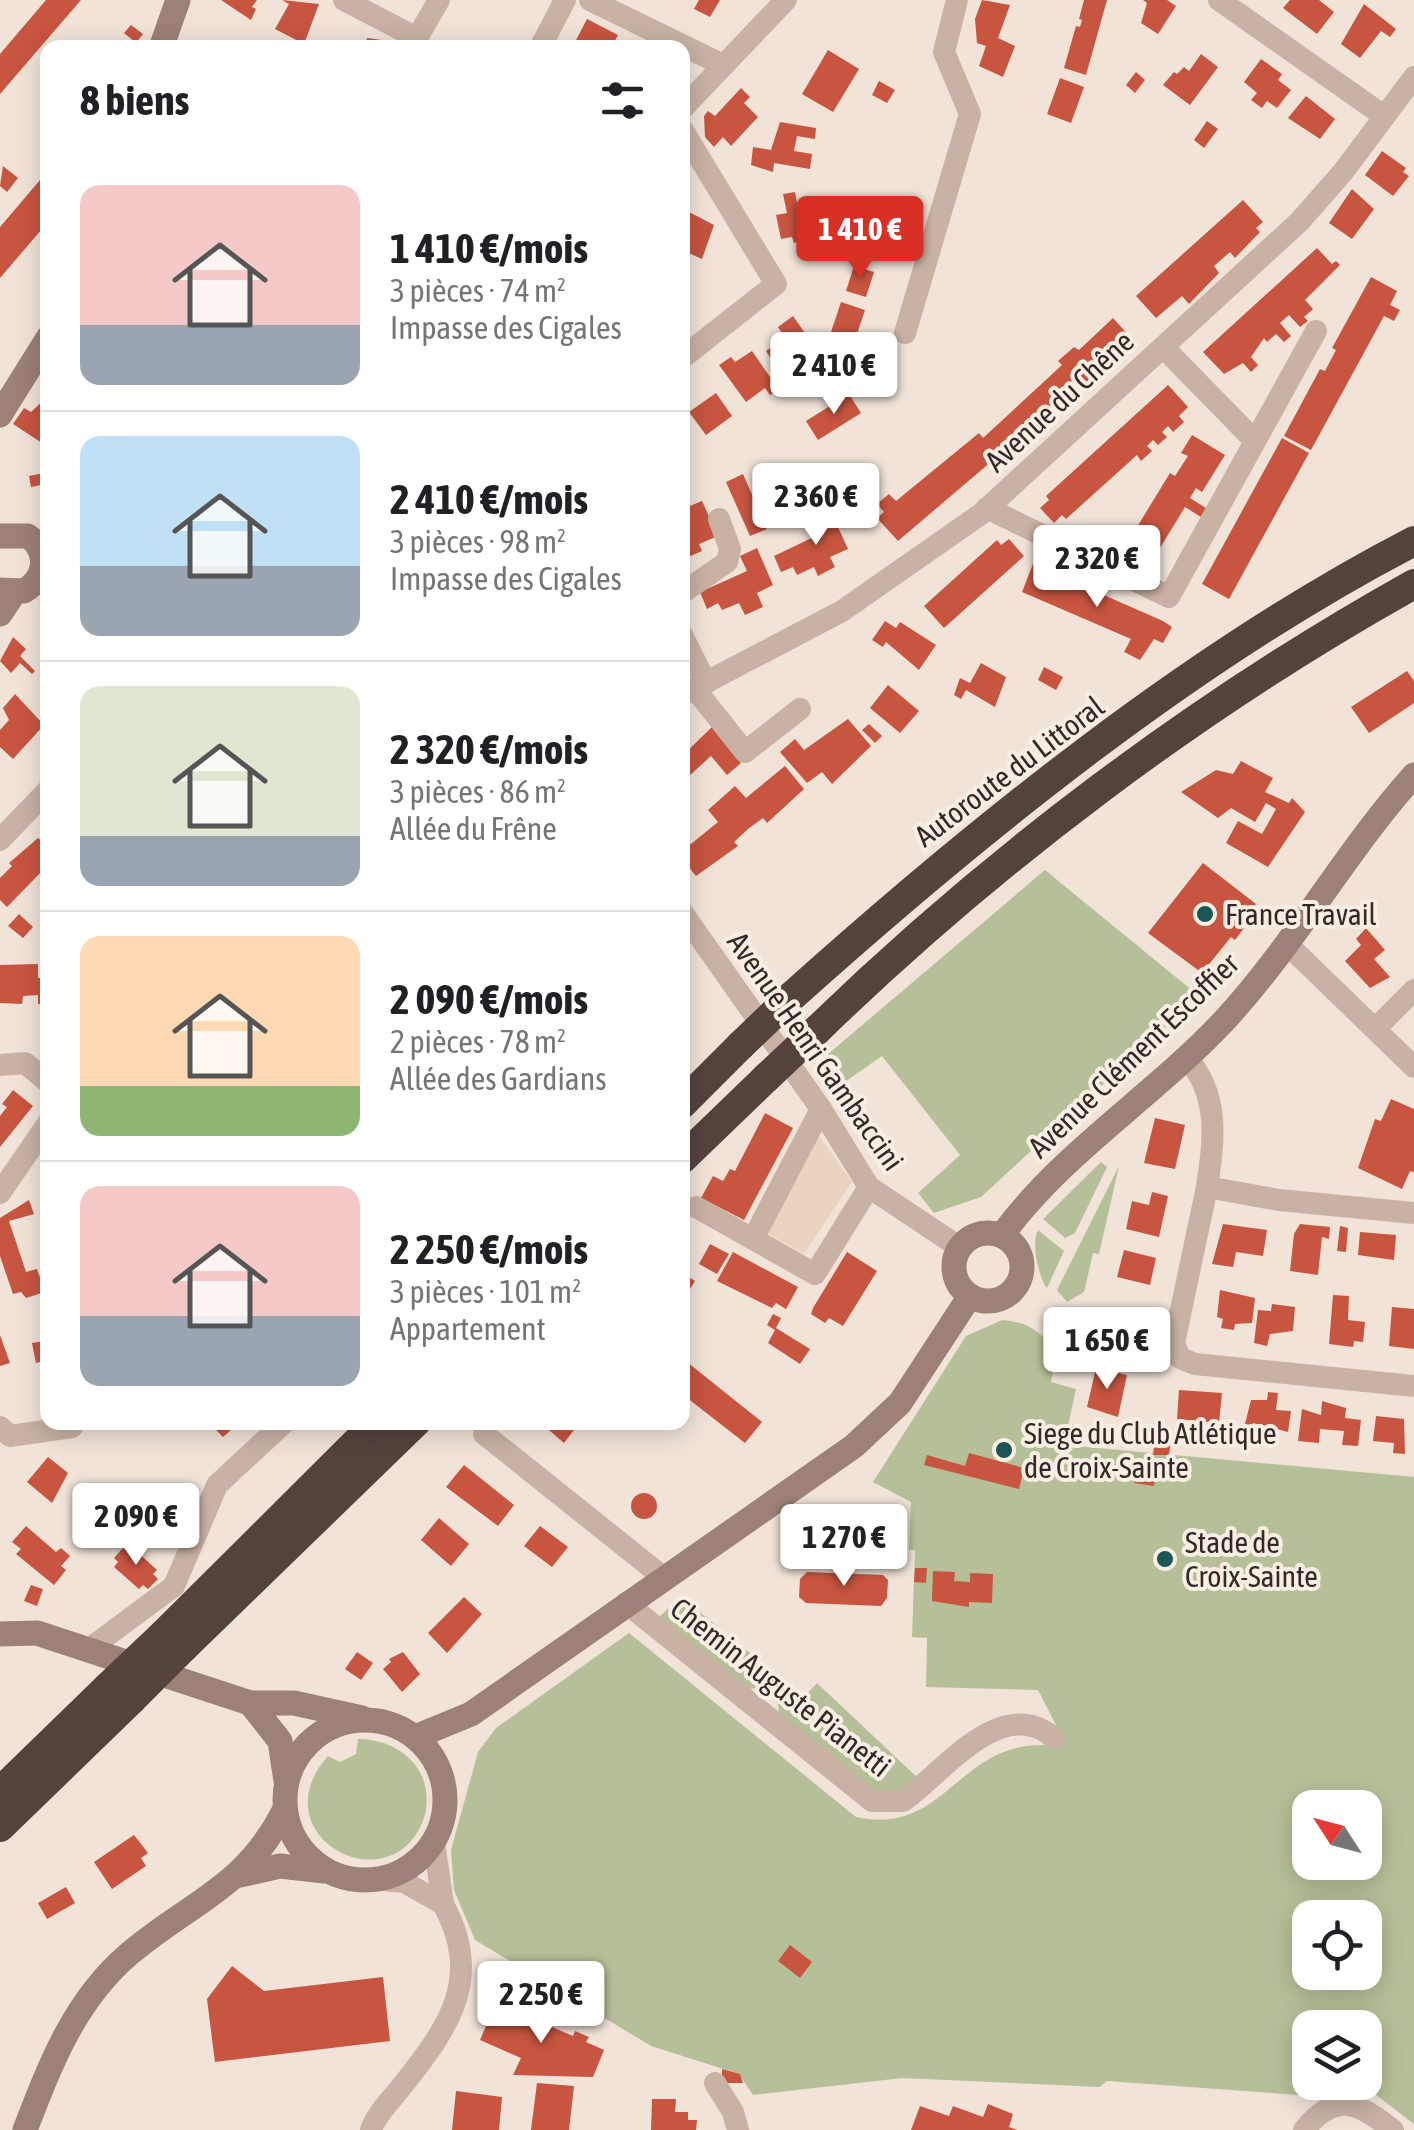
<!DOCTYPE html>
<html lang="fr">
<meta charset="utf-8">
<style>
:root{--surface:#fff;--page:#f6f6f6;--text:#202124;--muted:#757577;--line:#e0e0e0;--accent:#d93025}
body{margin:0;font-family:"Asap Condensed",sans-serif;background:var(--page);color:var(--text);height:100vh;display:flex;flex-direction:column;font-size:38px;white-space:nowrap}
*{box-sizing:border-box;margin:0}
p{font-size:32px;color:var(--muted)}
.icon{flex:none;width:55px;height:55px;fill:none;stroke:currentColor;stroke-width:2;stroke-linecap:round;stroke-linejoin:round}
.map{position:relative;flex:1;overflow:hidden}
.side{position:absolute;left:40px;top:40px;width:650px;height:1390px;display:flex;flex-direction:column;background:var(--surface);border-radius:20px;box-shadow:0 5px 25px #0003}
.side>*{flex:none}
.needle{width:65px;rotate:306deg}
.fabs{position:absolute;left:1292px;top:1790px;display:grid;gap:20px}
.fabs a{display:grid;place-items:center;width:90px;height:90px;border-radius:20px;background:var(--surface);box-shadow:0 5px 25px #0003;font-size:50px}
.price{position:absolute;translate:-50% -85px;padding:0 22px;border-radius:10px;background:#fff;color:#222;font-size:32px;line-height:65px;filter:drop-shadow(0 2px 5px #0008)}
.price::after{content:'';position:absolute;left:50%;top:60px;width:30px;height:22px;margin-left:-15px;background:inherit;clip-path:polygon(0 0,100% 0,50% 100%)}
.price.on{background:var(--accent);color:#fff}
ul{padding:0;list-style:none}
li{display:flex;align-items:center;gap:30px;height:250px;padding:0 40px}
li+li{border-top:2px solid var(--line)}
li span{display:grid;place-items:center;flex:none;width:280px;height:200px;border-radius:20px;color:#555}
li>.icon{margin-inline-start:auto}
span .icon{width:120px;height:120px;fill:#fffc;stroke-width:1}
li b{font-size:42px}
h2{display:flex;justify-content:space-between;align-items:center;height:120px;padding:0 40px;font-size:42px}
.map>svg:first-child{display:block}
</style>
<div class="map">
<svg width="1414" height="2130" viewBox="0 0 1414 2130">
<rect width="100%" height="100%" fill="#f1e3d8"/>
<!-- green -->
<g fill="#b6c098" fill-rule="evenodd">
<path d="M1045 870 1199 996 981 1197 934 1213 918 1193 960 1155 882 1056 839 1086 821 1060Z"/>
<path d="M1101 1162 1107 1167 1075 1233 1065 1238 1043 1219Z"/>
<path d="M1119 1166 1099 1254 1093 1253 1084 1292 1067 1302 1057 1290Z"/>
<path d="M1038 1230 1064 1251 1047 1288C1038 1277 1031 1241 1038 1230Z"/>
<path d="M1002 1320C1029 1322 1042 1332 1056 1354L1051 1382 1076 1389 1064 1445 1414 1477V2124L1367 2088 1351 2083 1365 2082V2028H1310V2082L1323 2083 1299 2095 1107 2081 1100 2087 902 2078 753 2095 739 2074 651 2046 475 1940 454 1890 451 1850 478 1752 496 1728 629 1633 856 1817C946 1837 957 1741 1047 1745L1059 1731 1038 1690 926 1687 927 1638 912 1637 915 1550H909L911 1502 873 1482 966 1336ZM1310 1808H1365V1862H1310ZM1310 1918H1365V1972H1310Z"/>
<path d="M681 1597 804 1697 817 1683 920 1780 894 1794 868 1788 779 1718 778 1703 758 1687 747 1690 659 1617Z"/>
<path d="M358 1739C382 1739 405 1749 418 1769 428 1784 429 1805 423 1821 389 1906 258 1835 328 1756L340 1762 356 1754Z"/>
</g>
<!-- plaza -->
<path fill="#ead3bf" d="M816 1132 852 1182 804 1254 764 1231Z"/>
<!-- building -->
<g fill="#c75540">
<path d="M46 0H81L0 94V54Z"/>
<path d="M221 0H257L252 7 256 9 251 20Z"/>
<path d="M282 0 319 4 304 44 275 29 289 4Z"/>
<path d="M699 0H720L710 17 694 9Z"/>
<path d="M982 0 1010 5 998 38 1015 46 1003 77 979 66 986 46 977 43 975 19Z"/>
<path d="M1084 0H1107L1086 75 1064 68 1076 26 1080 27 1082 20 1079 19Z"/>
<path d="M1143 0H1167L1176 6 1158 34 1141 23 1147 3Z"/>
<path d="M1290 0H1319L1334 12 1317 34 1283 8Z"/>
<path d="M1364 4 1396 29 1390 37 1381 31 1360 58 1341 44Z"/>
<path d="M587 19 618 35 611 48 574 44Z"/>
<path d="M131 25 143 34 136 43 124 33Z"/>
<path d="M367 38 397 42V48H365Z"/>
<path d="M828 50 859 69 833 112 802 94Z"/>
<path d="M1201 54 1218 67 1190 105 1163 85 1174 72 1177 74 1184 67 1189 71Z"/>
<path d="M1261 59 1282 74 1278 80 1291 90 1277 108 1267 101 1262 108 1251 100 1257 93 1244 82Z"/>
<path d="M1136 72 1145 80 1135 93 1126 85Z"/>
<path d="M1060 78 1084 87 1071 123 1047 114Z"/>
<path d="M879 81 895 90 887 103 872 95Z"/>
<path d="M741 88 750 97 744 103 758 117 731 146 723 137 714 147 705 137 704 116 708 111 715 116Z"/>
<path d="M1306 96 1335 119 1320 139 1288 118Z"/>
<path d="M1207 121 1218 129 1204 148 1194 140Z"/>
<path d="M780 122 816 128 815 139 797 136 794 151 812 154 810 169 774 163 773 172 751 165 753 147 771 150Z"/>
<path d="M1382 151 1406 168 1403 172 1409 176 1393 196 1365 175Z"/>
<path d="M3 166 18 178 7 192 0 186Z"/>
<path d="M40 180 48 181V222L0 278V227Z"/>
<path d="M1352 189 1374 209 1352 239 1329 223Z"/>
<path d="M795 192 797 203 816 200 819 213 815 215 819 234 794 243 792 237 781 239 776 215 787 213 783 194Z"/>
<path d="M1243 200 1263 222 1256 228 1260 232 1235 258 1230 252 1214 266 1219 273 1189 304 1182 296 1156 318 1136 296Z"/>
<path d="M689 212 714 225 702 259 682 250V225Z"/>
<path d="M1317 248 1332 264 1336 261 1340 265 1305 300 1313 309 1304 317 1308 321 1300 327 1289 315 1280 323 1291 336 1284 342 1276 334 1267 342 1264 338 1251 357 1258 365 1251 372 1243 363 1224 374 1203 352Z"/>
<path d="M854 266 874 272 866 297 846 291Z"/>
<path d="M1371 277 1397 291 1390 305 1400 310 1394 321 1384 316 1311 450 1284 436 1320 369 1325 371 1336 350 1332 348Z"/>
<path d="M841 302 865 310 852 349 828 341Z"/>
<path d="M793 316 826 363 800 382 784 361 776 366 766 351 785 338 778 327Z"/>
<path d="M1113 318 1133 340 1004 460 999 455 898 541 877 518 884 512 877 504 889 494 896 501 979 433 983 438 1062 365 1058 361 1074 347 1079 350Z"/>
<path d="M752 351 779 390 770 395 765 388 746 402 719 365 731 357 735 362Z"/>
<path d="M1168 385 1188 407 1179 416 1184 422 1173 432 1168 426 1162 432 1167 437 1158 445 1153 440 1147 446 1152 451 1141 461 1137 455 1066 519 1062 515 1054 523 1040 508 1049 500 1046 496Z"/>
<path d="M716 393 732 416 706 435 689 412Z"/>
<path d="M849 394 861 413 818 440 806 421Z"/>
<path d="M48 396V440L45 445 13 424 24 408 31 412Z"/>
<path d="M1192 435 1225 455 1202 492 1196 488 1190 498 1206 508 1201 517 1185 507 1152 561 1126 545 1170 473 1175 476 1188 456 1181 453Z"/>
<path d="M1282 438 1309 453 1229 599 1202 584Z"/>
<path d="M786 465 794 483 816 473 823 491 796 503 788 485 765 496 757 478Z"/>
<path d="M44 473 46 484 31 487 29 476Z"/>
<path d="M743 474 767 529 750 536 726 482Z"/>
<path d="M702 501 718 536 699 544 702 551 686 558 682 521 688 518 685 508Z"/>
<path d="M840 511 845 521 837 525 848 549 830 557 835 567 818 576 814 567 797 575 793 567 781 572 774 556 820 534 814 522Z"/>
<path d="M1009 539 1024 556 944 628 924 606 997 540 1001 545Z"/>
<path d="M757 548 773 585 757 593 763 607 745 615 739 603 722 610 718 603 707 609 700 592 747 571 740 556Z"/>
<path d="M1033 564 1163 621 1172 627 1163 643 1154 639 1140 660 1124 652 1131 639 1022 592Z"/>
<path d="M885 621 896 628 900 622 936 645 919 670 886 642 883 647 872 640Z"/>
<path d="M13 637 26 649 20 656 35 671 32 674 20 663 11 673 0 661Z"/>
<path d="M981 663 1006 677 995 707 966 690 961 699 954 695 960 678 970 683Z"/>
<path d="M1044 667 1063 677 1056 690 1038 680Z"/>
<path d="M1407 671 1414 681V703L1369 733 1351 707Z"/>
<path d="M888 685 919 711 900 733 870 708Z"/>
<path d="M15 694 44 725 13 759 0 747V730L9 720 3 708Z"/>
<path d="M848 719 871 746 832 784 822 772 807 783 780 752 795 739 804 750Z"/>
<path d="M869 724 882 736 875 743 862 730Z"/>
<path d="M712 727 741 763 727 775 711 756 689 776 682 768V756Z"/>
<path d="M1241 761 1273 778 1265 792 1289 803 1292 798 1305 812 1268 867 1226 843 1238 821 1262 834 1276 809 1266 803 1255 822 1231 808 1218 818 1181 792 1216 770 1233 774Z"/>
<path d="M785 766 804 789 767 823 763 818 748 829 734 842 738 846 696 876 682 859V833L691 844 718 822 708 810 735 786 746 798Z"/>
<path d="M38 838 48 846V865L7 907 0 900V878L12 866 9 863Z"/>
<path d="M1203 863 1256 904 1240 925 1244 928 1235 940 1231 937 1202 973 1148 933Z"/>
<path d="M19 914 33 927 23 938 8 926Z"/>
<path d="M1366 928 1385 950 1374 959 1390 977 1370 988 1345 961 1361 945 1356 939Z"/>
<path d="M38 964V978H48V1003L38 1004V995L23 996 22 1004 0 1003V965Z"/>
<path d="M13 1090 33 1106 0 1147V1116L7 1107 2 1104Z"/>
<path d="M1391 1099 1414 1109V1172L1410 1171 1402 1189 1358 1168 1375 1119 1381 1121Z"/>
<path d="M765 1113 793 1128 744 1220 701 1198 713 1176 723 1181 730 1169 735 1171Z"/>
<path d="M1155 1118 1185 1125 1175 1169 1144 1163Z"/>
<path d="M1152 1192 1168 1196 1159 1237 1126 1229 1132 1201 1149 1205Z"/>
<path d="M29 1200 34 1214 9 1221 26 1272 37 1269 45 1292 26 1298 21 1292 13 1294 0 1256V1218Z"/>
<path d="M1223 1224 1267 1230 1263 1256 1236 1252 1233 1267 1212 1264Z"/>
<path d="M1300 1224 1330 1227 1329 1239 1322 1237 1318 1275 1290 1271 1294 1234Z"/>
<path d="M1340 1226 1348 1228 1346 1252 1337 1251Z"/>
<path d="M1360 1232 1396 1235 1394 1260 1358 1255Z"/>
<path d="M710 1244 729 1254 717 1274 699 1264Z"/>
<path d="M1124 1250 1156 1258 1150 1285 1117 1277Z"/>
<path d="M733 1252 798 1287 786 1309 776 1303 772 1308 717 1281Z"/>
<path d="M847 1252 877 1271 843 1326 829 1318 825 1323 811 1314 813 1308Z"/>
<path d="M682 1273 695 1281 682 1302Z"/>
<path d="M1220 1290 1255 1298 1252 1323 1235 1324 1234 1330 1221 1328 1223 1319 1217 1317Z"/>
<path d="M1333 1295 1349 1296 1348 1320 1365 1322 1363 1342 1354 1341 1353 1347 1329 1344Z"/>
<path d="M1272 1304 1295 1307 1293 1331 1270 1334 1267 1346 1254 1343 1258 1310 1271 1311Z"/>
<path d="M1392 1307 1414 1309V1349L1389 1346Z"/>
<path d="M773 1314 781 1318 776 1328 810 1349 800 1364 768 1343 775 1330 767 1325Z"/>
<path d="M1128 1316 1141 1318 1129 1349 1102 1342 1107 1318 1127 1322Z"/>
<path d="M48 1321V1360L36 1363 32 1343 45 1341 41 1322Z"/>
<path d="M0 1335 10 1363 0 1366Z"/>
<path d="M682 1358 762 1422 745 1443 682 1394Z"/>
<path d="M1096 1368 1127 1375 1118 1417 1087 1407Z"/>
<path d="M1179 1390 1222 1393 1219 1423 1177 1419Z"/>
<path d="M1268 1392 1278 1393 1276 1410 1291 1411 1288 1432 1253 1423 1250 1441 1241 1440 1251 1400H1267Z"/>
<path d="M1322 1401 1346 1408 1345 1418 1361 1420 1358 1446 1342 1445 1344 1431 1320 1429 1319 1443 1298 1441 1302 1409 1321 1415Z"/>
<path d="M1376 1416 1404 1419 1405 1454 1393 1453 1394 1443 1373 1441Z"/>
<path d="M214 1422H240L223 1437 211 1425Z"/>
<path d="M545 1422H580L564 1443 543 1425Z"/>
<path d="M1155 1438 1171 1440 1169 1455H1153Z"/>
<path d="M969 1453 1024 1468 1019 1489 924 1465 927 1455 965 1466Z"/>
<path d="M48 1457 68 1473 52 1503 27 1482Z"/>
<path d="M464 1465 514 1505 498 1526 446 1487Z"/>
<path d="M1137 1466 1157 1469 1154 1486 1134 1483Z"/>
<circle cx="644" cy="1506" r="13"/>
<path d="M871 1504 889 1506 893 1512 891 1550 885 1555 868 1554 862 1548 863 1512Z"/>
<path d="M439 1518 469 1544 451 1566 421 1540Z"/>
<path d="M26 1526 56 1552 61 1548 70 1556 61 1566 66 1570 54 1585 16 1554 21 1549 12 1542Z"/>
<path d="M540 1526 568 1547 552 1567 524 1546Z"/>
<path d="M132 1547 157 1570 153 1574 158 1579 148 1589 143 1585 139 1589 114 1567 118 1562 114 1558 123 1548 128 1551Z"/>
<path d="M915 1568H927L926 1583 914 1582Z"/>
<path d="M933 1571 955 1572 954 1581 970 1582V1573L993 1574 992 1603 969 1602V1607L932 1601Z"/>
<path d="M807 1572 883 1575 888 1580 887 1598 881 1606 806 1603 799 1597 800 1579Z"/>
<path d="M31 1585 43 1589 37 1606 24 1601Z"/>
<path d="M464 1597 482 1614 447 1653 428 1633Z"/>
<path d="M357 1652 373 1663 361 1680 345 1669Z"/>
<path d="M403 1652 420 1674 402 1692 383 1669 391 1662 389 1659Z"/>
<path d="M134 1835 148 1853 141 1858 146 1866 112 1889 94 1862Z"/>
<path d="M66 1887 75 1903 47 1919 38 1903Z"/>
<path d="M790 1945 812 1962 800 1978 778 1961Z"/>
<path d="M232 1966 264 1991 383 1977 390 2041 215 2062 207 1999Z"/>
<path d="M496 2003 573 2036 575 2031 589 2037 586 2042 604 2050 593 2077 513 2075 521 2058 480 2040Z"/>
<path d="M722 2069 740 2074 743 2083H722Z"/>
<path d="M537 2083 574 2086 569 2130H531Z"/>
<path d="M456 2091 502 2097 499 2130H452Z"/>
<path d="M652 2099H676L675 2112H688V2120H697L696 2130H651Z"/>
<path d="M988 2104 1013 2114 1009 2127 1017 2130H911L920 2106 949 2116 953 2106 983 2117Z"/>
</g>
<g fill="none" stroke-linecap="round" stroke-linejoin="round">
<!-- street -->
<g stroke="#c9b2a4" stroke-width="22">
<path d="M344 0 417 38 439 0"/>
<path d="M590 0 723 65"/>
<path d="M1219 0 1384 116"/>
<path d="M540 48 565 0"/>
<path d="M682 109 786 0"/>
<path d="M682 129 776 284 682 358"/>
<path d="M905 333 970 114 944 52 957 0"/>
<path d="M1163 347 1255 441"/>
<path d="M987 508 1169 597 1316 331"/>
<path d="M682 593 727 562 730 549 719 519"/>
<path d="M682 635 706 683"/>
<path d="M695 689 745 752 800 709"/>
<path d="M682 695 842 611 981 514 1299 222 1343 172 1414 77"/>
<path d="M0 840 48 790"/>
<path d="M682 912 821 1109 869 1187 959 1247"/>
<path d="M1289 946 1414 1067"/>
<path d="M1376 1028 1414 990"/>
<path d="M1187 1058C1220 1096 1214 1140 1207 1187L1279 1200 1414 1213"/>
<path d="M0 1065 25 1063 48 1082"/>
<path d="M821 1109 753 1239 815 1274 869 1187"/>
<path d="M1207 1187 1174 1343 1180 1358 1195 1364 1414 1386"/>
<path d="M0 1193 48 1123"/>
<path d="M696 1207 753 1239"/>
<path d="M0 1427 10 1436 72 1427"/>
<path d="M484 1434 663 1577"/>
<path d="M626 1603 872 1801H903C943 1773 1001 1693 1054 1738"/>
<path d="M89 1649 174 1586 217 1485 285 1422"/>
<path d="M382 1880 404 1882 443 1904 434 1842"/>
<path d="M715 2083 733 2112 738 2130"/>
<path d="M371 2130C376 2114 392 2099 402 2086 449 2027 484 1978 443 1904"/>
<path d="M1304 2130C1336 2090 1358 2103 1393 2130"/>
</g>
<!-- secondary -->
<g stroke="#9d8076" stroke-width="25">
<path d="M161 48 178 0"/>
<path d="M0 415 48 338"/>
<path d="M0 536H28C50 552 46 578 24 591L0 590"/>
<path d="M0 614 14 593"/>
<circle cx="988" cy="1267" r="34"/>
<path d="M1002 1235C1062 1153 1152 1097 1222 1023 1294 946 1344 853 1414 775"/>
<path d="M0 1634 37 1633 250 1703H294L362 1718"/>
<path d="M250 1703 280 1741 286 1781"/>
<circle cx="365" cy="1800" r="80"/>
<path d="M415 1737 471 1714 854 1446 900 1403 970 1296"/>
<path d="M240 1875 280 1866 324 1871"/>
<path d="M25 2130C50 2065 74 2001 129 1954 190 1902 245 1888 284 1811"/>
</g>
<!-- highway -->
<g stroke="#55423d" stroke-width="30">
<path d="M791 997C976 831 1192 656 1414 541"/>
<path d="M817 1030C993 859 1199 704 1414 584"/>
<path d="M682 1104 741 1045"/>
<path d="M682 1159 766 1078"/>
<path d="M163 1635 377 1422"/>
<path d="M184 1647 416 1422"/>
<path d="M0 1792 107 1688"/>
<path d="M0 1827 131 1700"/>
</g>
<!-- highway-bridge -->
<g stroke="#55423d" stroke-width="30">
<path d="M741 1045 791 997"/>
<path d="M766 1078 817 1030"/>
<path d="M107 1688 163 1635"/>
<path d="M131 1700 184 1647"/>
</g>
</g>
<!-- markers -->
<g fill="#1b5655" stroke="#f9eee4" stroke-width="4">
<circle cx="1205" cy="914" r="10"/>
<circle cx="1004" cy="1450" r="10"/>
<circle cx="1165" cy="1559" r="10"/>
</g>
<g text-anchor="middle" dominant-baseline="central" stroke-width="8" stroke-linejoin="round" paint-order="stroke">
<!-- street labels -->
<g font-size="30" fill="#342926" stroke="#f9eee4">
<text transform="translate(1059 401) rotate(-43)">Avenue du Chêne</text>
<text transform="translate(1009 771) rotate(-37)">Autoroute du Littoral</text>
<text transform="translate(816 1051) rotate(55)">Avenue Henri Gambaccini</text>
<text transform="translate(1133 1055) rotate(-44)">Avenue Clément Escoffier</text>
<text transform="translate(781 1687) rotate(38)">Chemin Auguste Pianetti</text>
</g>
<!-- poi labels -->
<g font-size="30" fill="#342926" stroke="#f9eee4" text-anchor="start">
<text x="1225" y="914">France Travail</text>
<text x="1024" y="1433">Siege du Club Atlétique<tspan x="1024" dy="34">de Croix-Sainte</tspan></text>
<text x="1185" y="1542">Stade de<tspan x="1185" dy="34">Croix-Sainte</tspan></text>
</g>
</g>
</svg>
<div class="fabs">
<a><svg class="needle" viewBox="-14 -14 28 28"><path d="M0-13l5 13h-10z" fill="#e53935"/><path d="M0 13l5-13h-10z" fill="#757577"/></svg></a>
<a><svg class="icon" aria-label="locate" viewBox="0 0 24 24"><circle cx="12" cy="12" r="6"/><path d="M12 2v4M12 18v4M2 12h4M18 12h4"/></svg></a>
<a><svg class="icon" aria-label="layers" viewBox="0 0 24 24"><path d="M12 4l9 5-9 5-9-5zM3 14l9 5 9-5"/></svg></a>
</div>
<b class="price on" style="left:860px;top:281px">1 410 €</b>
<b class="price" style="left:834px;top:417px">2 410 €</b>
<b class="price" style="left:816px;top:548px">2 360 €</b>
<b class="price" style="left:1097px;top:610px">2 320 €</b>
<b class="price" style="left:1107px;top:1392px">1 650 €</b>
<b class="price" style="left:136px;top:1568px">2 090 €</b>
<b class="price" style="left:844px;top:1589px">1 270 €</b>
<b class="price" style="left:541px;top:2046px">2 250 €</b>
<section class="side">
<h2>8 biens<svg class="icon" aria-label="filters" viewBox="0 0 24 24"><path d="M4 7h16M4 17h16"/><circle cx="9" cy="7" r="2"/><circle cx="15" cy="17" r="2"/></svg></h2>
<ul>
<li><span style="background:linear-gradient(#f6c9c9 70%,#9aa5b1 0)"><svg class="icon" aria-label="home" viewBox="0 0 24 24"><path d="M3 11l9-7 9 7M6 9v11h12V9"/></svg></span><div><b>1 410 €/mois</b><p>3 pièces · 74 m²</p><p>Impasse des Cigales</p></div></li>
<li><span style="background:linear-gradient(#bfe0f5 65%,#9aa5b1 0)"><svg class="icon" aria-label="home" viewBox="0 0 24 24"><path d="M3 11l9-7 9 7M6 9v11h12V9"/></svg></span><div><b>2 410 €/mois</b><p>3 pièces · 98 m²</p><p>Impasse des Cigales</p></div></li>
<li><span style="background:linear-gradient(#dfe7d0 75%,#9aa5b1 0)"><svg class="icon" aria-label="home" viewBox="0 0 24 24"><path d="M3 11l9-7 9 7M6 9v11h12V9"/></svg></span><div><b>2 320 €/mois</b><p>3 pièces · 86 m²</p><p>Allée du Frêne</p></div></li>
<li><span style="background:linear-gradient(#ffd9b3 75%,#8fb573 0)"><svg class="icon" aria-label="home" viewBox="0 0 24 24"><path d="M3 11l9-7 9 7M6 9v11h12V9"/></svg></span><div><b>2 090 €/mois</b><p>2 pièces · 78 m²</p><p>Allée des Gardians</p></div></li>
<li><span style="background:linear-gradient(#f6c9c9 65%,#9aa5b1 0)"><svg class="icon" aria-label="home" viewBox="0 0 24 24"><path d="M3 11l9-7 9 7M6 9v11h12V9"/></svg></span><div><b>2 250 €/mois</b><p>3 pièces · 101 m²</p><p>Appartement</p></div></li>
</ul>
</section>
</div>
